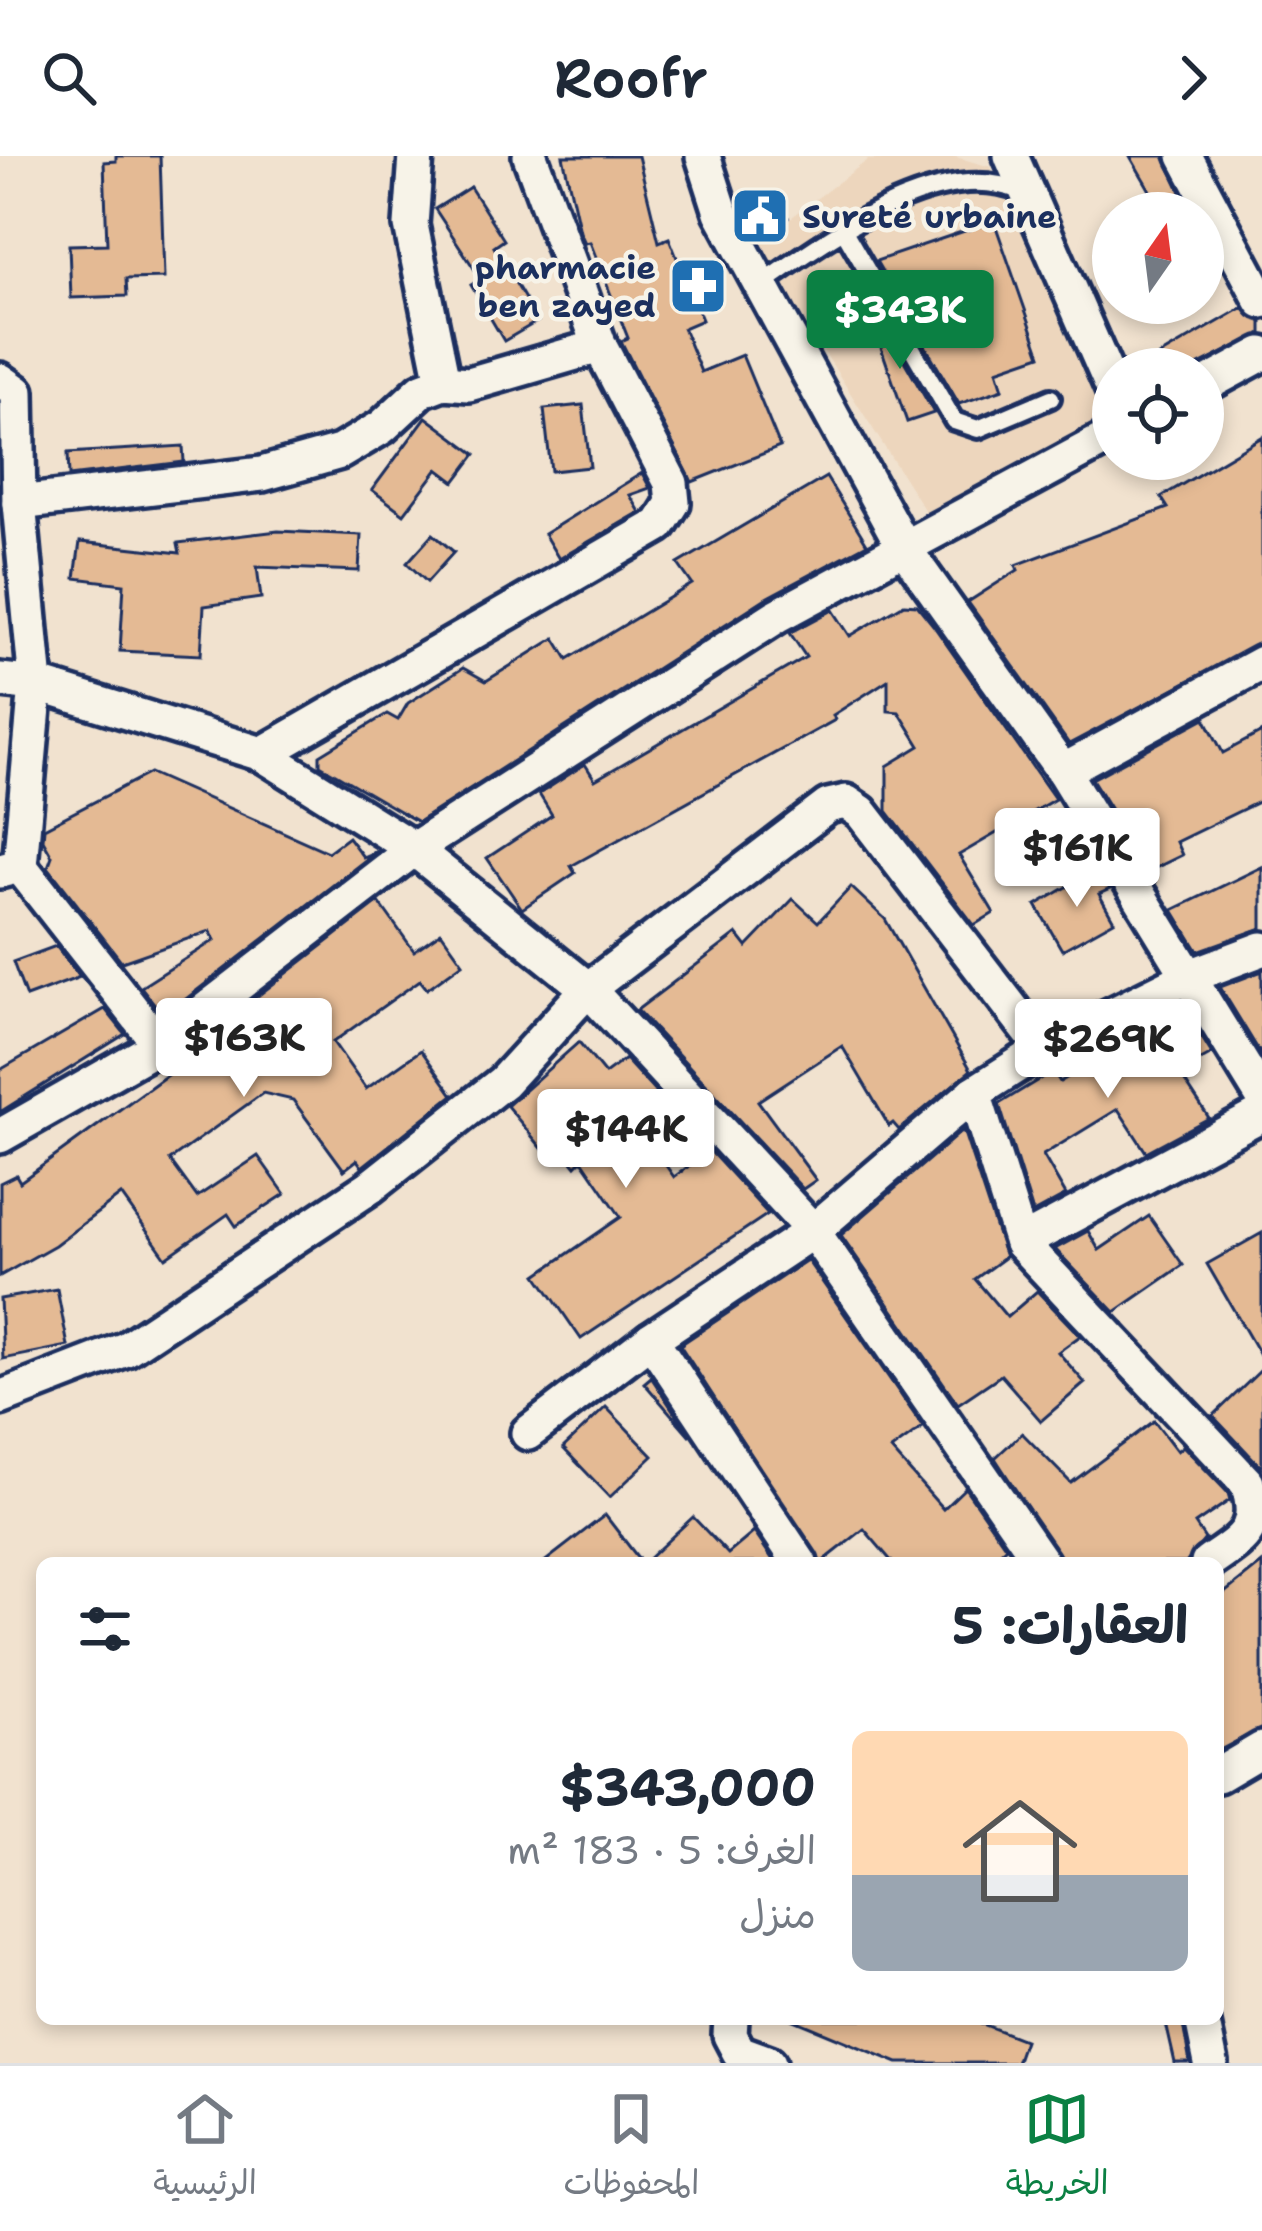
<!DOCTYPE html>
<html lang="ar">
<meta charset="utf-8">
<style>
:root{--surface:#fff;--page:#f2f2f3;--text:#1f2937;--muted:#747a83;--line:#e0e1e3;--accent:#0b8043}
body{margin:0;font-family:"Shantell Sans","Playpen Sans Arabic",sans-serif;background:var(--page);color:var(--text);direction:rtl;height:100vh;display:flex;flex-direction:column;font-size:45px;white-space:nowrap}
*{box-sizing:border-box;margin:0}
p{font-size:39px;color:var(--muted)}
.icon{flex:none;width:66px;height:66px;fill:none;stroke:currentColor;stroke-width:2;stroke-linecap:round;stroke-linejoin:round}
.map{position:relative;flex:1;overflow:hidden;direction:ltr}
.panel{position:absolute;left:36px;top:1401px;width:1188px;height:468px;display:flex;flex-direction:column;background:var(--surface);border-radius:18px;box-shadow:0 6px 18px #0003;direction:rtl}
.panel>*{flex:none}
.needle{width:78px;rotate:14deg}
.controls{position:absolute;left:1092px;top:36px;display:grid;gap:24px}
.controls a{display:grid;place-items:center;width:132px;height:132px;border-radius:50%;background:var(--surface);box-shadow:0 6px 18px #0003;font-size:60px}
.price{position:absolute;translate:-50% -102px;padding:0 27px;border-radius:12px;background:#fff;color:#222;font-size:39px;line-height:78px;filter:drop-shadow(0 3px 6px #0008)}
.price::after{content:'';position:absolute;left:50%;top:72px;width:36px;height:27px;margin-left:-18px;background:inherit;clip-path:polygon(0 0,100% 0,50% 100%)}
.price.on{background:var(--accent);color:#fff}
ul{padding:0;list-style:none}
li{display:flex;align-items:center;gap:36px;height:300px;padding:0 36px}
li span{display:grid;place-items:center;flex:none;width:336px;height:240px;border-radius:18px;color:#555}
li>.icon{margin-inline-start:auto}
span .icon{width:144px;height:144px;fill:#fffc;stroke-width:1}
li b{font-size:51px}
h2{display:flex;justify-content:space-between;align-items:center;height:144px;padding:0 36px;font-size:51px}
header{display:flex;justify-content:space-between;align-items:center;height:156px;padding:0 36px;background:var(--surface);font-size:54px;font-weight:600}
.dock{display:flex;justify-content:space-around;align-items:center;height:168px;border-top:3px solid var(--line);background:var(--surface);font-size:33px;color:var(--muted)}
.dock a{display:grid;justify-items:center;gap:6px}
.dock .on{color:var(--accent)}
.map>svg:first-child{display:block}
</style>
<header><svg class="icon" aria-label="forward" viewBox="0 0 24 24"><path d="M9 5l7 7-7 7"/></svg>Roofr<svg class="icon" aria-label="search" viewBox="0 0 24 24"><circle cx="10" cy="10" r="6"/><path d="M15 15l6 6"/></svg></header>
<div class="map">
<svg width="1262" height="1907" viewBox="0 0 1262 1907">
<rect width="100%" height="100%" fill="#f1e2cf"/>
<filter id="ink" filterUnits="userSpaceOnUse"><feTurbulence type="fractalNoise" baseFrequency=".00833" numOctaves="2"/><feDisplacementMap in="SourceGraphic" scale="24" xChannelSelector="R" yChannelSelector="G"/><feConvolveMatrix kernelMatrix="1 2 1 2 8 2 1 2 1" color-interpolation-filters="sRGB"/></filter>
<g filter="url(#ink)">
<!-- built -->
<path fill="#edd6bd" d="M952 0 991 11 1113 251V287L939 377 756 88 868 4Z"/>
<!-- building -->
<g fill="#e4ba94" stroke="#1b2f5e" stroke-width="3">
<path d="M116 0H160L164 122 126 123 127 140 71 142 69 89 107 88 104 6 116 5Z"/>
<path d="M563 0H638L659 86 669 82 702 164 683 172 701 216 742 199 780 291 692 326 621 185 628 182 590 86 585 87 580 76Z"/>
<path d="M1130 0H1164L1191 57H1163Z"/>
<path d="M470 31 504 84 494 91 538 165 504 185 471 129 481 123 435 53Z"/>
<path d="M769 37 788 61 764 81 745 57Z"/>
<path d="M994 65 1041 199 997 214 1003 233 959 248 876 105Z"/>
<path d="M859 128H860L934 257 907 266Z"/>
<path d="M1242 152 1262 166V177L1191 213H1137Z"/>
<path d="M583 249 590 311 551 315 544 253Z"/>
<path d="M426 261 476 298 455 326 438 313 404 358 372 334Z"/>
<path d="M1262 281V486L1069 588 968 446 1018 414 1016 409 1168 352 1161 341Z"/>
<path d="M183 290 184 306 69 320 68 297Z"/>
<path d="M642 317 650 332 630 339 640 356 559 403 544 378Z"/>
<path d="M826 321 867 388 766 442 418 666 320 609V599L387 558 398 564 408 547 463 512 486 525 555 482 568 503 692 428 678 408Z"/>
<path d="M278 375 361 379 359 415 257 411 261 442 204 450 201 499 120 495 124 428 75 422 80 386 180 397 178 387Z"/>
<path d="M433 378 454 396 427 426 407 407Z"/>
<path d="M904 448 917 449 933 469 1055 643 959 699 994 757 974 769 887 655V610L920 590 899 556 888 555V524L833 559 835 564 571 710 575 717 522 753 487 702 552 659 539 638 585 608 595 624 806 501 790 477 833 454 850 480Z"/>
<path d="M1205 562 1223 597 1262 576V644L1176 686 1182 699 1149 715 1092 623Z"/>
<path d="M150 617 328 696 348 681 363 701 377 695 164 860 141 831 215 784 210 775 122 806 48 711 52 700 43 684 44 672Z"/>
<path d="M1262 711V772L1198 795 1173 754Z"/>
<path d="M1098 713 1110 733 1099 738 1114 765 1062 794 1036 749Z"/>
<path d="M851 731 885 763 971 914 899 974 893 967 889 970 842 890 758 945 816 1024 803 1033 637 854 737 778 747 791 793 743 818 766Z"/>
<path d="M379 746 414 795 441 776 463 807 427 833 420 824 333 886 366 933 421 894 453 939 362 1011 357 1004 344 1014 293 944 263 937 170 1004 197 1041 258 1000 285 1038 236 1070 228 1058 166 1102 121 1039 55 1089 0 1120V1027L16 1019 20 1026 207 890 198 886Z"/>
<path d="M56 790 80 821 26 841 13 806Z"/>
<path d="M1262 815V900L1220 831Z"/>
<path d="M1183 851 1212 898 1179 916 1209 962 1146 996 1118 953 1043 999 1066 1039 1033 1057 999 948 1053 915 1060 926Z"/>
<path d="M105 853 125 878 0 956V914Z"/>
<path d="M579 886 605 918 625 903 656 937 634 954 638 959 633 963 674 1021 710 995 768 1058 581 1183 537 1119 621 1061 582 1004 576 1010 556 986 545 996 507 950Z"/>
<path d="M963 974 1005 1101 975 1123 1007 1161 1037 1135 1080 1180 1058 1196 1085 1227 1041 1265 1001 1219 958 1248 841 1079Z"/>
<path d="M1149 1060 1183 1109 1115 1156 1055 1093 1088 1075 1099 1094Z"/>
<path d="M1262 1077V1203L1207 1108Z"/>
<path d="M807 1104 923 1271 891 1294 943 1353 965 1332 1006 1391 988 1407H893L864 1373 821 1407 680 1189Z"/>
<path d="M57 1133 68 1190 3 1203 0 1143Z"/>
<path d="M1262 1213V1312L1213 1260Z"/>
<path d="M651 1221 690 1280 644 1227Z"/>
<path d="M606 1251 653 1300 610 1341 563 1292Z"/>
<path d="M1154 1265 1177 1295 1183 1290 1228 1337 1230 1344 1195 1368 1205 1383 1186 1407H1063L995 1302 1022 1277 1071 1327Z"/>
<path d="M605 1359 642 1407H543Z"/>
<path d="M693 1361 728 1398 754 1376 775 1407H644Z"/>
<path d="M1262 1407V1572L1218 1595V1442Z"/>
<path d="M792 1863H970L1024 1884 1016 1907H898Z"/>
<path d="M1165 1863H1182L1190 1907H1175Z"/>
</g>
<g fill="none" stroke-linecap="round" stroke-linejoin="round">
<defs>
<g id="service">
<path d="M843 73 954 265 978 273 1051 242"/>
<path d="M762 128C828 83 937 0 1020 35"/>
</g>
<g id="minor">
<path d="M416 0 411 69 443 226"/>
<path d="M703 0 721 56 904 392 1063 615 1262 940"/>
<path d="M1011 0 1113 233"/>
<path d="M1185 0 1262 145"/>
<path d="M0 224 17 236 19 347 36 528 20 710 0 715"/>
<path d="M1203 230 1262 198"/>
<path d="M19 347 262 318 340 296 382 271 422 234 443 226 469 228 600 190"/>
<path d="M0 524 36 528 262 598 414 693 588 833 813 1075 1042 1407"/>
<path d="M262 598 659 369 673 347 671 327 600 190 530 0"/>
<path d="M1063 615 1262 507"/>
<path d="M20 710 160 889"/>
<path d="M974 937 1021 1087 1247 1327C1262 1374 1244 1382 1208 1407"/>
<path d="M0 980 160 889 414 693 777 460 1113 279"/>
<path d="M1021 1087 1262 958"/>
<path d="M651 1183 800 1407"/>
<path d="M0 1242 126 1193 370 1031 503 926 588 833 828 650 846 646 861 656 1043 893"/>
<path d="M528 1277 651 1183 813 1075 974 937 1043 893 1190 820 1262 793"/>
<path d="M1218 1619 1262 1593"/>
<path d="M731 1863 730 1879 739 1896 769 1907"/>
<path d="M1202 1863 1211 1907"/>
</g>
</defs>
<!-- service casing -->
<use href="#service" stroke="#1b2f5e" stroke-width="26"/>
<!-- minor casing -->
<use href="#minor" stroke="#1b2f5e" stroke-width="42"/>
<!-- service -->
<use href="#service" stroke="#f7f3e8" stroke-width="16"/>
<!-- minor -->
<use href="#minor" stroke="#f7f3e8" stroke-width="33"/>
</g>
</g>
<!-- icons -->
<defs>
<symbol id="civic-square" viewBox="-11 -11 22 22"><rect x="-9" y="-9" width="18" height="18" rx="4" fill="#1f6fb2" stroke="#f7f3e8"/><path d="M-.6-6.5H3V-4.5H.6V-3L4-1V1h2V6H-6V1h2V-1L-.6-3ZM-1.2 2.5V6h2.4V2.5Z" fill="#fff"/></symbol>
<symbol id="pharmacy-square" viewBox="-11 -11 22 22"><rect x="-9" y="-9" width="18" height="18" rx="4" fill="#1f6fb2" stroke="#f7f3e8"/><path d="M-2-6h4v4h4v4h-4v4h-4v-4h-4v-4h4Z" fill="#fff"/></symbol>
</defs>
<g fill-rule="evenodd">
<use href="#civic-square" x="727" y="27" width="66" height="66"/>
<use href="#pharmacy-square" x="665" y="97" width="66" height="66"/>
</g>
<g text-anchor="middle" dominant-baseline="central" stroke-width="9" stroke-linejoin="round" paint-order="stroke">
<!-- poi labels -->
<g font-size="33" font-weight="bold" fill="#1b2f5e" stroke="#f7f3e8" text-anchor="start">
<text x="802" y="60">Sureté urbaine</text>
<text x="656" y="111" text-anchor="end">pharmacie<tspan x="656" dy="38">ben zayed</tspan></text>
</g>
</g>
</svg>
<div class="controls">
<a><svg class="needle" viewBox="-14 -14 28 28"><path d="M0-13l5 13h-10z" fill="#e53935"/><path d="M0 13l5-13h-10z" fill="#747a83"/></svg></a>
<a><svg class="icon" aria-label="locate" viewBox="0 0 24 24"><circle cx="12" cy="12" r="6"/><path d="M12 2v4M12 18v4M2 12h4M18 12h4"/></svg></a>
</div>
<b class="price on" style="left:900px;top:216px">$343K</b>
<b class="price" style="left:1077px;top:754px">$161K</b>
<b class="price" style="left:244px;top:944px">$163K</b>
<b class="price" style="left:1108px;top:945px">$269K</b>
<b class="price" style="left:626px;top:1035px">$144K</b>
<section class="panel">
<h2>العقارات: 5<svg class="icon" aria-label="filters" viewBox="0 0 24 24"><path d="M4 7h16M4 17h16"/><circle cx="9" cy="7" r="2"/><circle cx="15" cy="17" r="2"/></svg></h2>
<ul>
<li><span style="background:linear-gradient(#ffd9b3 60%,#9aa5b1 0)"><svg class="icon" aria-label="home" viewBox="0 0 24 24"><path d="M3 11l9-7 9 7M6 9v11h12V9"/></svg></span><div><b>$343,000</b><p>الغرف: 5 · 183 m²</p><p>منزل</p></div></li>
</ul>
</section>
</div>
<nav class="dock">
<a class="on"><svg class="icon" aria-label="map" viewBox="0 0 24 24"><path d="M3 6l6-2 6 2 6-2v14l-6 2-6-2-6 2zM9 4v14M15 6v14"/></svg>الخريطة</a>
<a><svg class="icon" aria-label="saved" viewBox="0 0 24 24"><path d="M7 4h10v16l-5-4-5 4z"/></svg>المحفوظات</a>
<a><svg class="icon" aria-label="home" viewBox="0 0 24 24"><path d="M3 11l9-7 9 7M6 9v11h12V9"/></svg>الرئيسية</a>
</nav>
